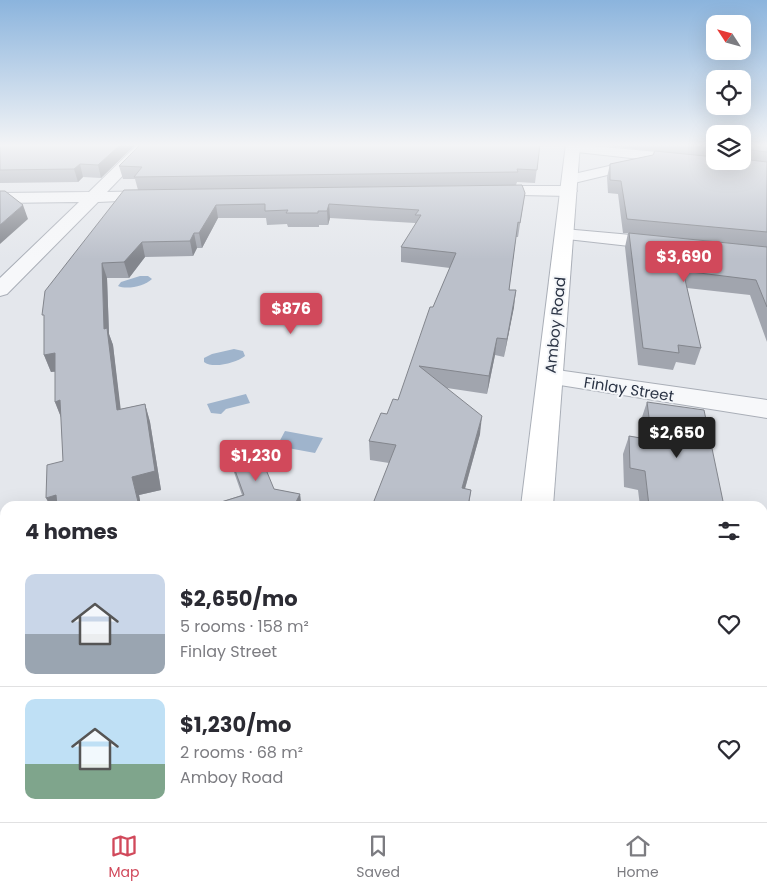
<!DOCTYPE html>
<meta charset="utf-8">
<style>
:root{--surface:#fff;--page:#f2f2f3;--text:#2b2b33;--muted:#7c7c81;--line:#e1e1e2;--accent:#d1495b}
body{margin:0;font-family:Poppins,sans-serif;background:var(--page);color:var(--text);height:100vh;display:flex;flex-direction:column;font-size:19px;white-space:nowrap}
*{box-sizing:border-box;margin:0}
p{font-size:16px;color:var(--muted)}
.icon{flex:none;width:28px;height:28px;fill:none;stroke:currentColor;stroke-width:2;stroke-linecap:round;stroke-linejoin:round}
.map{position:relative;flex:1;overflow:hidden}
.details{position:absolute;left:0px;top:501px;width:768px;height:321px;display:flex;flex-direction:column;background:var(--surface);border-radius:15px 15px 0 0;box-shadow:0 5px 20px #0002}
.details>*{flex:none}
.needle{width:32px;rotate:306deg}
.fabs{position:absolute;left:706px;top:15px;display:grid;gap:10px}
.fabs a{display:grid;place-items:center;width:45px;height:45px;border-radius:10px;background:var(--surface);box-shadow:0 5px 20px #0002;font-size:25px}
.price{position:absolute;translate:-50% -42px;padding:0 11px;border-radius:5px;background:var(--accent);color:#fff;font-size:16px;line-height:32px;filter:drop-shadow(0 1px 2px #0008)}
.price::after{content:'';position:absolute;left:50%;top:30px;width:15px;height:11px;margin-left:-8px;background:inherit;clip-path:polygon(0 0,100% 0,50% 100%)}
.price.current{background:#222;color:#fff}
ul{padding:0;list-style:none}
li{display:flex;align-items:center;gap:15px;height:125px;padding:0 25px}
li+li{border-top:1px solid var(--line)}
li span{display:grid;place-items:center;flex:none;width:140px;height:100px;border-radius:10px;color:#555}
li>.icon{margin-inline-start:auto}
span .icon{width:60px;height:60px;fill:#fffc;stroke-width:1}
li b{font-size:21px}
h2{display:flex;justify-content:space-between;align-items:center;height:60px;padding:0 25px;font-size:21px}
.tabs{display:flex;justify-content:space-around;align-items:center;height:70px;border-top:1px solid var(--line);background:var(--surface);font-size:14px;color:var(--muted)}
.tabs a{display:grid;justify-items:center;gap:2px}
.tabs .current{color:var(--accent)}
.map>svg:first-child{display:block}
</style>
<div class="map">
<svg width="767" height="822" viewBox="0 0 767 822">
<rect width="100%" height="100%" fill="#e4e7ec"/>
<!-- water -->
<g fill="#9fb4cc">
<path d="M140 276H148L152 279C145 286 127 290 118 286L121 282Z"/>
<path d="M234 349 243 351 245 356C236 363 213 369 204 362V358L212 354Z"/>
<path d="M246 394 250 403 226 409 221 414 211 413 207 404Z"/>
<path d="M285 431 323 438 315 453 277 446Z"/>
</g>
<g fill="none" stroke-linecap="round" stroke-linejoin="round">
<defs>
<g id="street">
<path d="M138 144H153L107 192 156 191 164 196 162 199 98 202 7 294 0 296V278L79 202 0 203V193L89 192Z"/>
<path d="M573 144 688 155 695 159 688 163 649 160 651 162 649 165 570 184 562 179 565 176 640 159 568 151 566 148Z"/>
<path d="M486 186H569L577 191 569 196 480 194 478 191Z"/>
<path d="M564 229 665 238 672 240 674 244 672 248 665 250 558 238 555 234 558 230Z"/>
<path d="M550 369 767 400V418L541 382 537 377 541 372Z"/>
<path d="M762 759 767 760V808L762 806Z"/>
</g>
<g id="secondary">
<path d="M566 144H580L553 506H521Z"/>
<path d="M479 818H528L529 822H479Z"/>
</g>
</defs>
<!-- street casing -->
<use href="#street" stroke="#a9aeb7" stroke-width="2"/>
<!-- secondary casing -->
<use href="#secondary" stroke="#a9aeb7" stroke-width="2"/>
<!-- street -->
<use href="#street" fill="#f7f8fa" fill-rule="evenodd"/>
<!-- secondary -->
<use href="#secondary" fill="#fff" fill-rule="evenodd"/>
</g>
<!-- wall -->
<g fill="#a1a5ae">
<path d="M0 144H136L101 178 83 177 78 182 0 183Z"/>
<path d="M540 144 535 183 517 182 516 185 138 190 135 179H123L119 166Z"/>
<path d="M607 144H715V161H742V144H767V342L750 295 687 288 701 348 695 365 676 362 673 370 638 365 625 247 628 233H623L618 194 608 193 607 177 610 164 653 155 654 151 606 146Z"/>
<path d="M124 190 525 193 518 237H516L509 290 514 307 504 357 495 355 487 394 447 388 480 434 465 489 471 490 469 506H372L389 463 370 460 369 441 387 414 398 400 433 307 450 268 401 262V247L415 225V223L330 218 328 225H319V227H288L287 224 267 225 266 218H218L202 248H197L193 256 145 257 129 278H107L109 334 113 345 120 409 145 404 150 422 161 490 139 495 141 506H50L63 461 61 417 55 402V372H51L44 355Z"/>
<path d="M647 402 724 506H640L638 490 624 487 623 454 629 436 644 438 641 420Z"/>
<path d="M228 451 274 489 300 494 301 504 300 506H208L242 495 230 461Z"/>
<path d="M762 525 767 542V598L766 601 762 600Z"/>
<path d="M762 639 767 640V694L765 696H762Z"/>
<path d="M666 818H671L690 822H663Z"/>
</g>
<!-- shaded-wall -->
<g fill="#83868d">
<path d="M121 144H136L101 178 98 165Z"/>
<path d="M80 164 83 177 78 182 74 169Z"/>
<path d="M329 204 330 218 328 225 327 211Z"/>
<path d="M23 205 28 219 0 244V225Z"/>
<path d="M216 205 218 218 202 248 199 233Z"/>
<path d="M194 233 197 248 193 256 190 241Z"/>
<path d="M142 242 145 257 129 278 124 262Z"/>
<path d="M102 263 107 278 109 334 113 345 123 428 117 410 104 329Z"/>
<path d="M516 290 514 307 504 357 507 339Z"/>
<path d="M497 338 495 355 487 394 489 376Z"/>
<path d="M55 353 62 370 51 372 44 355Z"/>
<path d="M60 400 62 420 55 402Z"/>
<path d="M145 404 150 422 161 490 139 495 141 506H139L132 477Z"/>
<path d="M482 416 480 434 460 506 462 488Z"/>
<path d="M300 494 301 504 300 506H294Z"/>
<path d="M56 495 61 506H50L46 498Z"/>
<path d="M214 818H217L218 822H215Z"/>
</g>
<!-- building -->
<g fill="#bbc0ca" stroke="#83868d">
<path d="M0 144H121L98 165 80 164 74 169 0 170Z"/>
<path d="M141 144H540L537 170 517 169 518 172 134 177 142 167 119 166Z"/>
<path d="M695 144H715V146Z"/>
<path d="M742 144H767V152L742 149Z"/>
<path d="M655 151 715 157V161H742V159L767 162V232L627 219 621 181 610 180V164L653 155Z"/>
<path d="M522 185 525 193 520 223 518 222 509 290H516L507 339 497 338 489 376 419 366 482 416 462 488 471 490 468 506H372L396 445 369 441 381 413 387 414 393 399 398 400 430 307H433L456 253 401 247 421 215H415L419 210 329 204 327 211H318V213H286L288 210 265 211V204L216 205 199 233H194L190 241 142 242 124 262 102 263 104 329 107 328 117 410 145 404 155 471 132 477 139 506H57L56 495 46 498 47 465 63 461 60 400 55 402V353L44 355V315H42L45 291 124 190Z"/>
<path d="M0 191H5L23 205 0 225Z"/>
<path d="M629 233 767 247V307L756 280 683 271 701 348 678 345 679 353 643 348Z"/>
<path d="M647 402 704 410 724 506H649L645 471 630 468 629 436 652 440Z"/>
<path d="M255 443 274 489 300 494 294 506H208L244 495 228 451Z"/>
<path d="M762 525 767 542V580L762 579Z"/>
<path d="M762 639 767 640V676L762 675Z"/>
<path d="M102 818H214L215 822H97L102 820Z"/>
<path d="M667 818H671L690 822H668Z"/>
</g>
<!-- sky -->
<linearGradient id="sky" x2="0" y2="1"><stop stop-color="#8bb4dd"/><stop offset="0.56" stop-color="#f3f4f6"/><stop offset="1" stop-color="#f3f4f6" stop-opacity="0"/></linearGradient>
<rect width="767" height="259" fill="url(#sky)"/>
<g text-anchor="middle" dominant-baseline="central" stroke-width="4" stroke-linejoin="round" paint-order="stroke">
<!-- street labels -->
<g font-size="15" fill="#2b3445" stroke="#f4f6f9">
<text transform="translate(555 325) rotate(-84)">Amboy Road</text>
<text transform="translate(629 389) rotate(9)">Finlay Street</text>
</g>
</g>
</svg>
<div class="fabs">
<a><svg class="needle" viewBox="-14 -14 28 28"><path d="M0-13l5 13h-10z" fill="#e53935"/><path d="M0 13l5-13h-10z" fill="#7c7c81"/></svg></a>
<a><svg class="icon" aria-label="locate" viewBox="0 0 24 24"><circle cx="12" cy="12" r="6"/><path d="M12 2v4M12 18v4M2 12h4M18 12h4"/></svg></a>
<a><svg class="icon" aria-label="layers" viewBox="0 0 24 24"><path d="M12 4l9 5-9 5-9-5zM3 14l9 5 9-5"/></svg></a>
</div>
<b class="price" style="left:684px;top:283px">$3,690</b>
<b class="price" style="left:291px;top:335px">$876</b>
<b class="price current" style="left:677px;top:459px">$2,650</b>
<b class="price" style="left:256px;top:482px">$1,230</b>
<section class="details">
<h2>4 homes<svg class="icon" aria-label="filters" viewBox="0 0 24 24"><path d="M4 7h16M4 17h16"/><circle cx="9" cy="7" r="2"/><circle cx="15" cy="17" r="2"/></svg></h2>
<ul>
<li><span style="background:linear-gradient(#c9d6e8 60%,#9aa5b1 0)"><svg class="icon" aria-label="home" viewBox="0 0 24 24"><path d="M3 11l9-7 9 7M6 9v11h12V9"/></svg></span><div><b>$2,650/mo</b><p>5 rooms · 158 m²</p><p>Finlay Street</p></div><svg class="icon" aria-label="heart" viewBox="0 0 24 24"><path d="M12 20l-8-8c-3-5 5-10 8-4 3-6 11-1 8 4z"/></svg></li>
<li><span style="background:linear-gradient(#bfe0f5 65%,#7fa58c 0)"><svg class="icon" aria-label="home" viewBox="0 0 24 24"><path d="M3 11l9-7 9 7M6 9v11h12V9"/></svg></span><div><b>$1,230/mo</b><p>2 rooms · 68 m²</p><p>Amboy Road</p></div><svg class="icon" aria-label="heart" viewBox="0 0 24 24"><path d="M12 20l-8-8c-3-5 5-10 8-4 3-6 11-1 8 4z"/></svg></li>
</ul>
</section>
</div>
<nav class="tabs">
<a class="current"><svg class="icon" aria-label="map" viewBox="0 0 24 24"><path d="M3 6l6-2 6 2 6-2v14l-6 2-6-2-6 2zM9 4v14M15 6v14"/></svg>Map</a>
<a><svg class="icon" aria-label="saved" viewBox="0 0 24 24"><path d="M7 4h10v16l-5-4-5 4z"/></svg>Saved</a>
<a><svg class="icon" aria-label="home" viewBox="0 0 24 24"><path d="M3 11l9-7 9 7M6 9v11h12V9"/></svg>Home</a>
</nav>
